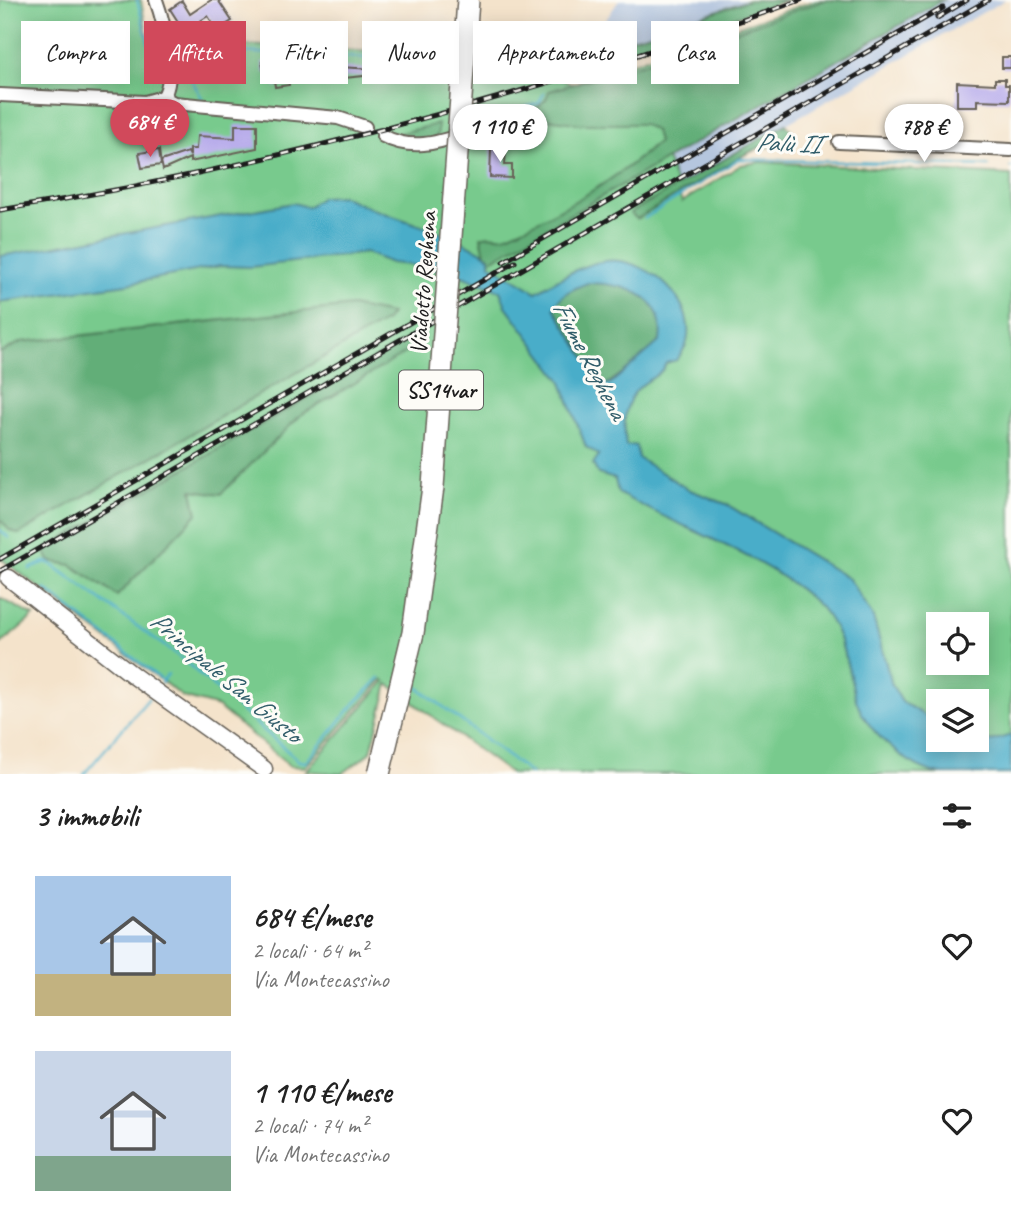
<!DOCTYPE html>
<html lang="it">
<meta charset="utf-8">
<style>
:root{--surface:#fff;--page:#f6f6f6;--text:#222;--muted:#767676;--accent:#d1495b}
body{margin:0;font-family:Caveat,sans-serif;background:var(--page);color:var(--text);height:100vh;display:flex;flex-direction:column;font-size:26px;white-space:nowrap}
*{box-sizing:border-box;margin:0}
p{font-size:23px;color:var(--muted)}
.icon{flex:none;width:38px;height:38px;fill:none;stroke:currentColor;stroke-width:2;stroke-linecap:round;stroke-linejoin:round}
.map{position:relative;height:774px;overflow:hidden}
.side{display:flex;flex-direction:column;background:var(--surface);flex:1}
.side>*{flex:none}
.top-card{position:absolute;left:21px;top:21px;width:970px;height:63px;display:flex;gap:14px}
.fabs{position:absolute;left:926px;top:612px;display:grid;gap:14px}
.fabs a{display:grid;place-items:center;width:63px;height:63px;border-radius:0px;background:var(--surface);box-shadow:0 4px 18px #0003;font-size:35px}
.price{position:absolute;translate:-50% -60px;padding:0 16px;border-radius:24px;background:#fff;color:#222;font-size:23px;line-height:46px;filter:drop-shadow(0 2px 4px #0008)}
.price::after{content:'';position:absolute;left:50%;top:42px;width:21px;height:16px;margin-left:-10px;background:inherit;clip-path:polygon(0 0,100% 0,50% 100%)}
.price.on{background:var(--accent);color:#fff}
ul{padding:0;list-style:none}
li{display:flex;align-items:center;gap:21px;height:175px;padding:0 35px}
li span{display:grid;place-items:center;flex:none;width:196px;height:140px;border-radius:0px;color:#555}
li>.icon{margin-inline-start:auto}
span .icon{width:84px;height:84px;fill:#fffc;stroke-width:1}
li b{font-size:30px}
h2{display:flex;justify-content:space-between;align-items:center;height:84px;padding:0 35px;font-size:30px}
.pill{padding:0 24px;border-radius:0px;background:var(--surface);box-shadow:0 4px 18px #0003;font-size:24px;line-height:63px}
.pill.on{background:var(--accent);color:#fff}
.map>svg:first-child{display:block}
</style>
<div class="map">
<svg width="1011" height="774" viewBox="0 0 1011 774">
<rect width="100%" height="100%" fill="#fdfcf7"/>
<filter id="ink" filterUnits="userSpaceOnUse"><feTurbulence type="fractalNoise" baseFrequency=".0143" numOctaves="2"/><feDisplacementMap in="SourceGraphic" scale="14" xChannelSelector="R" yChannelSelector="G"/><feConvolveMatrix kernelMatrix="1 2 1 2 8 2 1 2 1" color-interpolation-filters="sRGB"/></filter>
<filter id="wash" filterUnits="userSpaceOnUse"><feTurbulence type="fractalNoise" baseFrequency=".00686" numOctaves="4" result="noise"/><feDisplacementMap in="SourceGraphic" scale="28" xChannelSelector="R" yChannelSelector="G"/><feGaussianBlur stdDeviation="1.57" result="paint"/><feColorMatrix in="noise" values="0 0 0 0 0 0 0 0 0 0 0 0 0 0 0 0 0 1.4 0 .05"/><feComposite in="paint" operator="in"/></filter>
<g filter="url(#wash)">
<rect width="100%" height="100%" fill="#f4e3cb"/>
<!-- industrial -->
<g fill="#b5c6de">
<path d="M619 0H749L654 32 577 52 597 33Z"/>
<path d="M943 0H1005L520 275V245Z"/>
</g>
<!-- green -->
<g fill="#78ca8d" stroke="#4a7354" stroke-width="2" fill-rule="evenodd">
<path d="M0 0H141L148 40 529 60 571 84 816 0H943L658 132 682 202 741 165 760 162 1011 175V774H511L388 684 371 752 342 774 306 771 385 681 382 680 305 767 290 766 218 707 183 697 0 558ZM938 625H976V663H938ZM938 702H976V740H938Z"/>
<path d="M0 598 34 616 1 644 0 643Z"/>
</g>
<!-- forest -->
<g fill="#62ae78" stroke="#3f654a" stroke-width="2">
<path d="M749 0H788L552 77 577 52 654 32Z"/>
<path d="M825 0H943L488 262 490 257 485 254 481 237C490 232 499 239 507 235 557 214 618 179 658 142L655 131 643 124H580L529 116 546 99 549 91 641 64Z"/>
<path d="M438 124V134L433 140 402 139 396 134Z"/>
<path d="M786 124 792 132 776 147H761L746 154 637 219 630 213Z"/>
<path d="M591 281 642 290C656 309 671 324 658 347L602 388 554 308 559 292Z"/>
<path d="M352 306 391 314 386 321 19 534 9 530 0 519V353L21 342Z"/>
<path d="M413 337 414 348 301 415 221 494 192 490 197 514 117 596 71 565 49 561 45 552 52 545Z"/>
</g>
<!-- water -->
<path fill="#4aadc9" stroke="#336472" stroke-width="2" fill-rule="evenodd" d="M342 196C389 219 448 229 490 257V264L536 292C556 281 581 264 605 261 643 256 692 295 688 336 688 344 682 353 677 360L666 363C662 375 652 377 642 385 623 400 623 424 626 446L636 445 638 458 690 490 726 504 849 579 873 617 892 685 902 702 938 723V740L985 743 1011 735V774C989 774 964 774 942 774 908 769 863 729 855 696 846 662 842 625 813 600 757 552 682 529 618 493L615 479 598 474 593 464 599 455 586 447 561 380 506 306 500 291 462 276 421 266 391 263 366 253 251 267 220 266 127 284 0 302V256L293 203 308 207 322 197ZM588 283C627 284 666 295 660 341L610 384H602L554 308C561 293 573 289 588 283Z"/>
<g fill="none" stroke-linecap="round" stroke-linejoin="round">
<!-- stream -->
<g stroke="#4aadc9" stroke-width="2.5">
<path d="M137 0 154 64"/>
<path d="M179 58 202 98"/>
<path d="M174 59 194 53 235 52 454 62"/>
<path d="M472 62C494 62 530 56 540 81"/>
<path d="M504 114 539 103 544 93"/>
<path d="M1010 167H1011"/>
<path d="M645 218 739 159 989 166"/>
<path d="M0 530 9 538"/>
<path d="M30 569 45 562 51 564 181 658 299 761 306 762 355 703 380 678"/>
<path d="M45 589 163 681"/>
<path d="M161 683 168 674"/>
<path d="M412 683 531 774"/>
<path d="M84 774 149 698"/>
</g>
</g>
<g id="blocks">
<!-- building -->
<g fill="#b4a7ea">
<path d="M211 0H218L232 21 217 30 208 16 184 31 170 9 182 1 190 14Z"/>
<rect x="1002" y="57" width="9" height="11"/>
<path d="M286 60 289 85 275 87 273 72 264 73 262 62Z"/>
<path d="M302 65 374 69V75L344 78 303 76Z"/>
<path d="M995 79H1005V85H1009V101L977 100V106H957V82L995 84Z"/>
<path d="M235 125H257V148L190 162V158L163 170 161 161 188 152 190 156V149H196L197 136 235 138Z"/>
<path d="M491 148H506L505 165H512V178L490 177Z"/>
<path d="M159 150 161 165 142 168 139 153Z"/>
</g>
</g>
</g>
<g filter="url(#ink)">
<use href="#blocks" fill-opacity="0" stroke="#686259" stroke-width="2"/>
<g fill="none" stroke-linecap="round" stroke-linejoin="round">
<defs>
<g id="street">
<path d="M156 0C164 22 177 78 163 97"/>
<path d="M0 95 145 102 163 97"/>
<path d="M163 97 174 103 338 118 365 127"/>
<path d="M383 136C419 155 450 137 486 128 498 125 512 125 525 124"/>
<path d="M839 142 1011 150"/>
</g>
<path id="secondary" d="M9 578 134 676 264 769"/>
</defs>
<!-- street casing -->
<use href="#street" stroke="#686259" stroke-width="16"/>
<!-- secondary casing -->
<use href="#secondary" stroke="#686259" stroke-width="19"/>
<!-- street -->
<use href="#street" stroke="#fff" stroke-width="12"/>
<!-- secondary -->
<use href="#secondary" stroke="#fff" stroke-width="16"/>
<defs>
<g id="rail">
<path d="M937 18 967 0"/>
<path d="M0 210C273 167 541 92 801 0"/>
<path d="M503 262 943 8"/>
<path d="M0 559 515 262"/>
<path d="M0 571 988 0"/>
</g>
</defs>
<!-- rail casing -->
<use href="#rail" stroke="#1c1c1c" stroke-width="5"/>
<!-- rail -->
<use href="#rail" stroke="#fdfcf7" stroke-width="2.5" stroke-dasharray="8" stroke-linecap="butt"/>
<defs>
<path id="highway-bridge" d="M379 774 413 633 433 487 468 0"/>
</defs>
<!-- highway-bridge casing -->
<use href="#highway-bridge" stroke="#686259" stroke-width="24" stroke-linecap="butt"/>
<!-- highway-bridge -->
<use href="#highway-bridge" stroke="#fff" stroke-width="21"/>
</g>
</g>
<g text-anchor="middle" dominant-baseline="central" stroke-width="6" stroke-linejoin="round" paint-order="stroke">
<!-- shield labels -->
<rect fill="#fdfcf7" stroke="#605f5e" stroke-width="2" x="399" y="370.5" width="84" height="39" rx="5"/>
<g font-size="23" font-weight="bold" fill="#1c1c1c">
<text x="441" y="390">SS14var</text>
</g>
<!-- street labels -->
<g font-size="24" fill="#1c1c1c" stroke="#fdfcf7">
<text transform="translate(423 283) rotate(-86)">Viadotto Reghena</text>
</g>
<!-- water labels -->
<g font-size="26" font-style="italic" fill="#315d6a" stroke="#fdfcf7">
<text transform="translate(788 143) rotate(2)">Palù II</text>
<text transform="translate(590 360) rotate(62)">Fiume Reghena</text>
<text transform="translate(226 677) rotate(40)">Principale San Giusto</text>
</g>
</g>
</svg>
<div class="fabs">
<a><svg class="icon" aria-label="locate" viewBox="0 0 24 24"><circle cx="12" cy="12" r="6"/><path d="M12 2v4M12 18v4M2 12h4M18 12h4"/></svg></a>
<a><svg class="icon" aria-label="layers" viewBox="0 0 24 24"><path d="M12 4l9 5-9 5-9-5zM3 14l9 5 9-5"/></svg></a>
</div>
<b class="price on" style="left:150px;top:159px">684 €</b>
<b class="price" style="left:500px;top:164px">1 110 €</b>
<b class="price" style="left:924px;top:164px">788 €</b>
<div class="top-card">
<a class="pill">Compra</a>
<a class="pill on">Affitta</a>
<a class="pill">Filtri</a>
<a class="pill">Nuovo</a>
<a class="pill">Appartamento</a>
<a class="pill">Casa</a>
</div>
</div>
<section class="side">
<h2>3 immobili<svg class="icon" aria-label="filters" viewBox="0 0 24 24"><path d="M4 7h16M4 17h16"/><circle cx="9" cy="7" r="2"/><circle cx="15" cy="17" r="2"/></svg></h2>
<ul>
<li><span style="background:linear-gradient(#a9c7e8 70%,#c2b280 0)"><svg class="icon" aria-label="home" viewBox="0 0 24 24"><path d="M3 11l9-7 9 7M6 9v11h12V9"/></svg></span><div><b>684 €/mese</b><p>2 locali · 64 m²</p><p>Via Montecassino</p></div><svg class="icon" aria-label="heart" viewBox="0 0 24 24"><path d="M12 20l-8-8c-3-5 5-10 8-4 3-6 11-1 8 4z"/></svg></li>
<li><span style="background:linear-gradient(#c9d6e8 75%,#7fa58c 0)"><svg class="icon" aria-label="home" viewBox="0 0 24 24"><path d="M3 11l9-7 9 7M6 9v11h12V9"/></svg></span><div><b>1 110 €/mese</b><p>2 locali · 74 m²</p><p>Via Montecassino</p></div><svg class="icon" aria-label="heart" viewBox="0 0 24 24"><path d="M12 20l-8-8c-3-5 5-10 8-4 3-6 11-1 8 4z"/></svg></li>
</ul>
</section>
